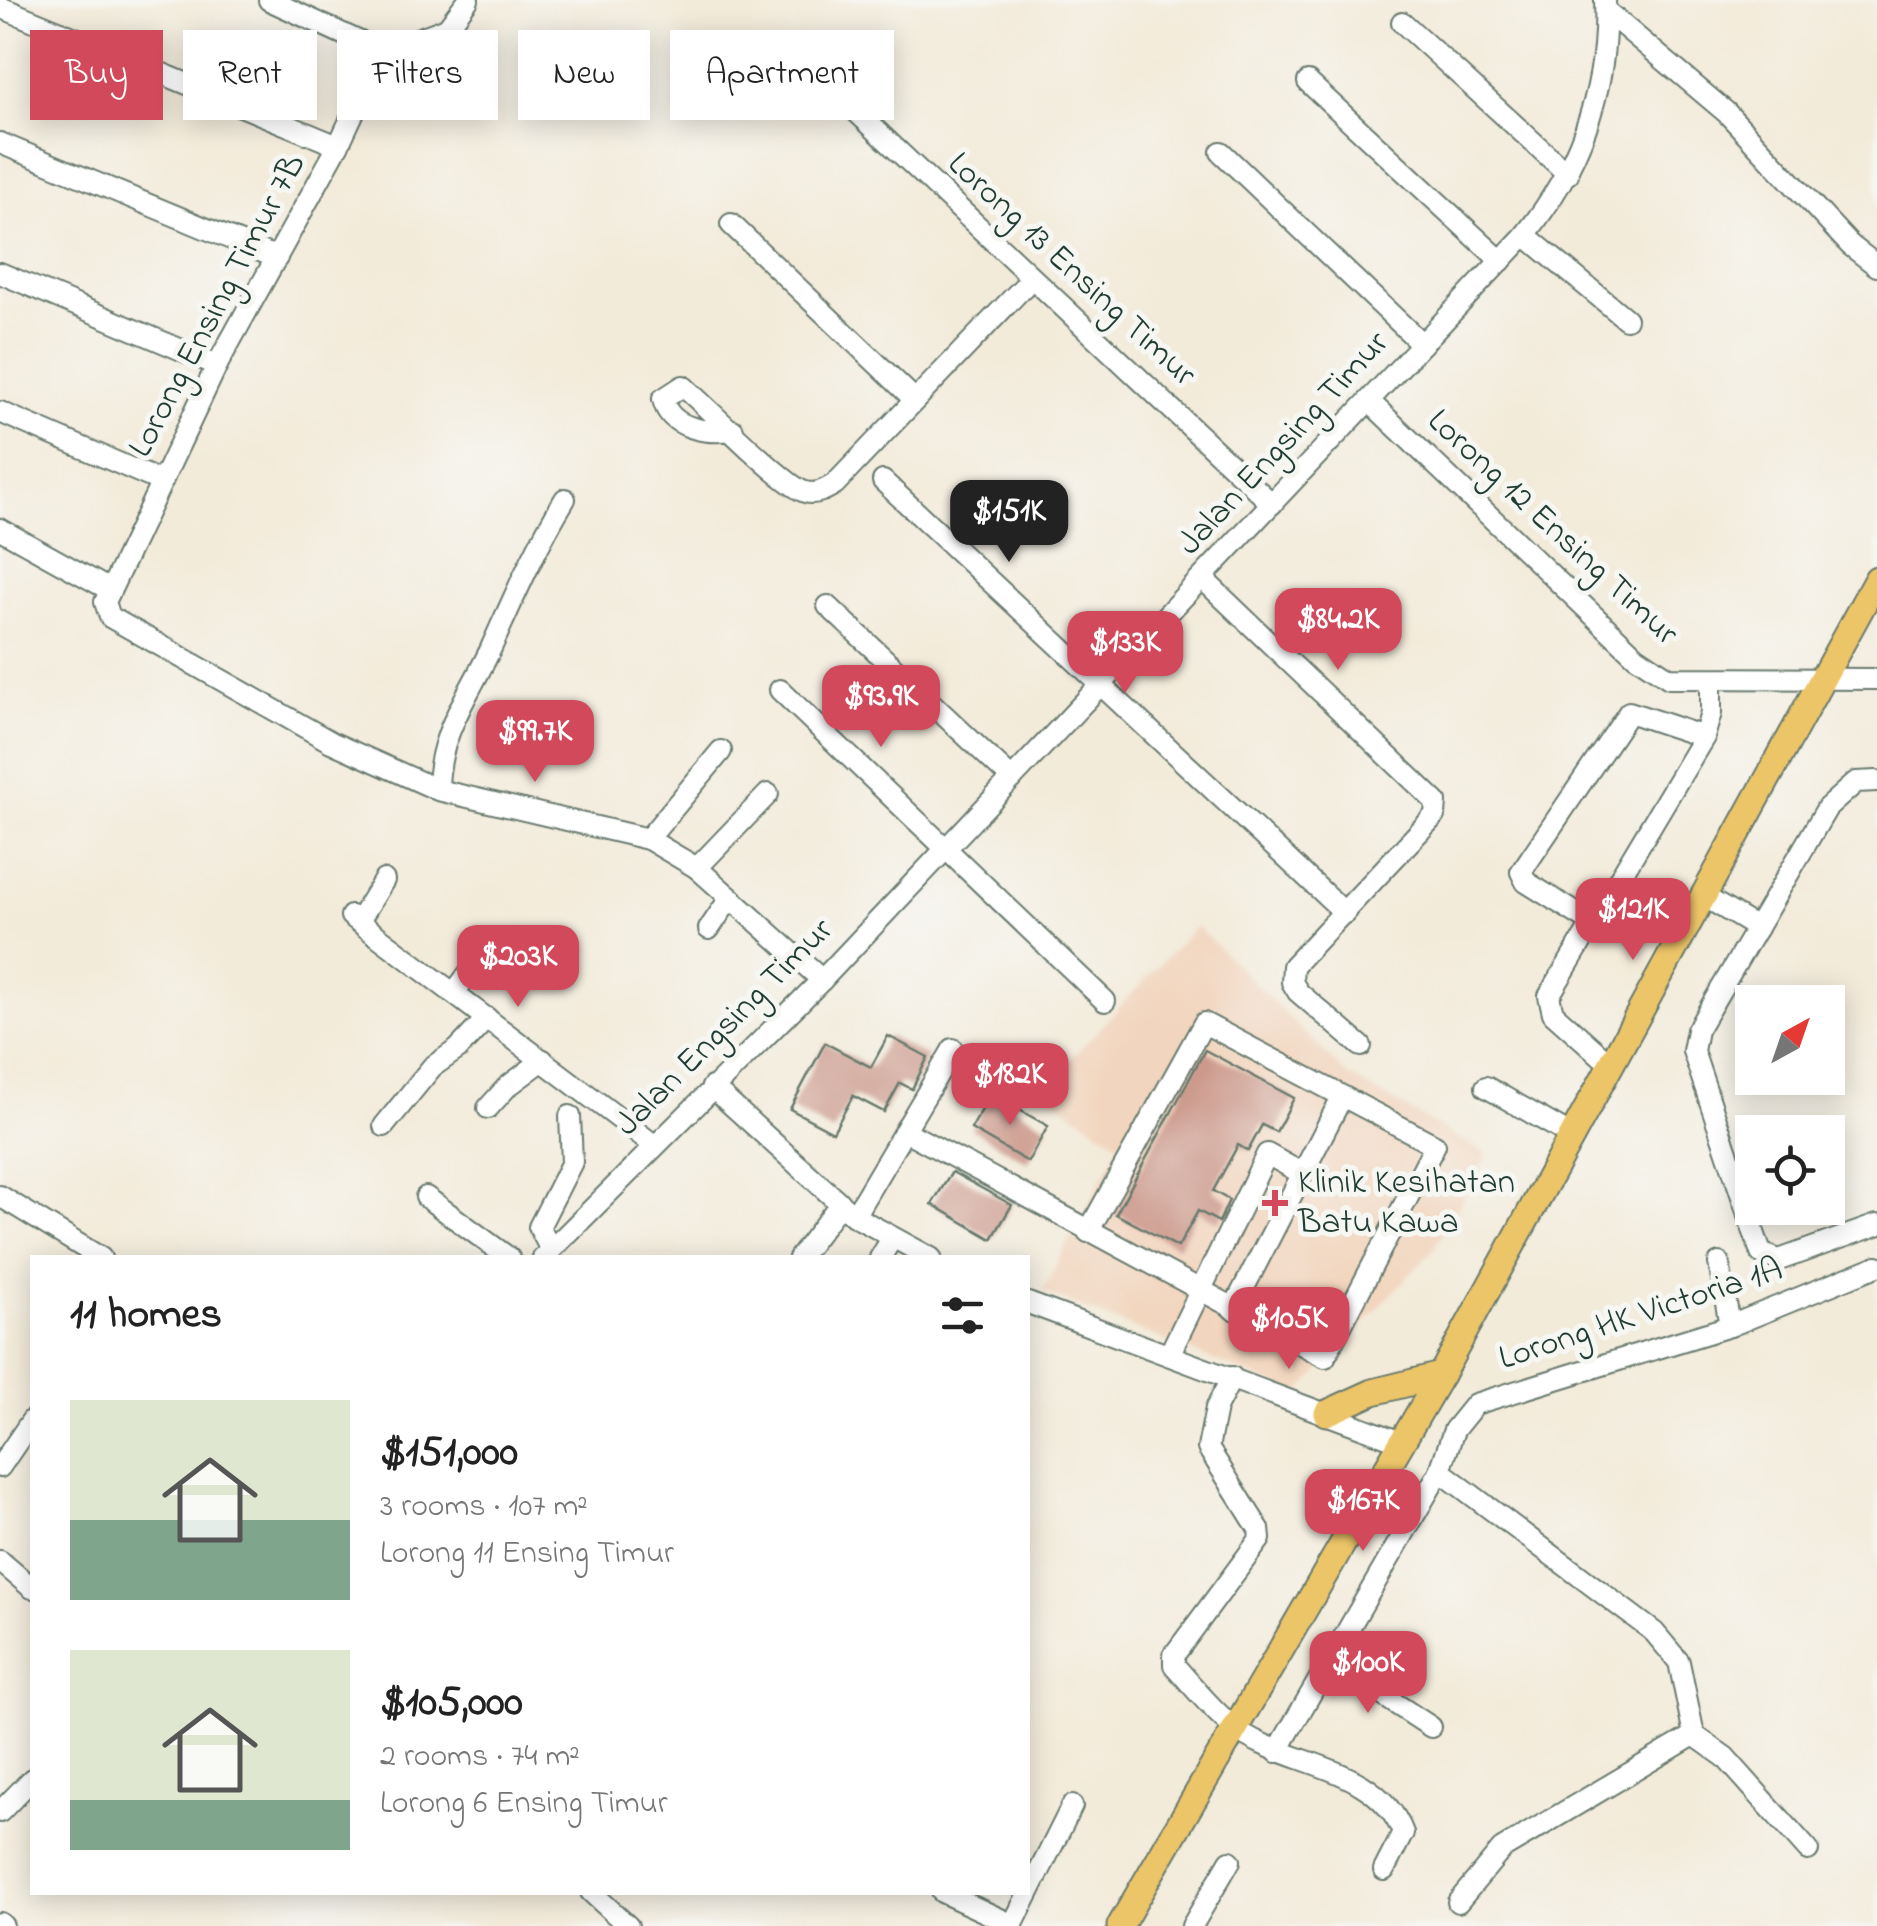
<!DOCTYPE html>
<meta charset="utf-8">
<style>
:root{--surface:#fff;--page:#f2f2f2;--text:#222;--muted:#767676;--accent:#d1495b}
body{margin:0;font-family:"Indie Flower",sans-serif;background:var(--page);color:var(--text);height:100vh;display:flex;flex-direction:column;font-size:38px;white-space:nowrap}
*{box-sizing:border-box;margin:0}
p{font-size:32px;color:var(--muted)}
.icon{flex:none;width:55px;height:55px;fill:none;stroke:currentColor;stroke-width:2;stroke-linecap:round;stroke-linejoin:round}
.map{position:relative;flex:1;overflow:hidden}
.drawer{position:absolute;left:30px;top:1255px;width:1000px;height:640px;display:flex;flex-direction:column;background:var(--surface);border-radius:0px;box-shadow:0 5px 25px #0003}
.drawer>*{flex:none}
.hud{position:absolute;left:30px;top:30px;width:1000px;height:90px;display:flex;gap:20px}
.needle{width:65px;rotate:40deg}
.fabs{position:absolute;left:1735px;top:985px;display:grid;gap:20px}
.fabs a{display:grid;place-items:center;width:110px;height:110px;border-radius:0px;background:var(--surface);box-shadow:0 5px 25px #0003;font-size:50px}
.price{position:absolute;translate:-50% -85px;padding:0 22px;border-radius:20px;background:var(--accent);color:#fff;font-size:32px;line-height:65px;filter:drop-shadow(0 2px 5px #0008)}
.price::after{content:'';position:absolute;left:50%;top:60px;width:30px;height:22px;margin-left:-15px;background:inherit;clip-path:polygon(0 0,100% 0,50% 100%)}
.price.on{background:#222;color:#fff}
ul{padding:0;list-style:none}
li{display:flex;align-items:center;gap:30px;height:250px;padding:0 40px}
li span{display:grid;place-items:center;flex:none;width:280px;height:200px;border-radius:0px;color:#555}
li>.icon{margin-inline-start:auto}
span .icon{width:120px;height:120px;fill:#fffc;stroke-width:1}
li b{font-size:42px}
h2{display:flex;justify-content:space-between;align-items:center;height:120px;padding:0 40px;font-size:42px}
.chip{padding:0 35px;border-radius:0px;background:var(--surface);box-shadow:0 5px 25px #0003;font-size:35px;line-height:90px}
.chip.on{background:var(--accent);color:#fff}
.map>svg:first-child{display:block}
</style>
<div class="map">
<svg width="1877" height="1926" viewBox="0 0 1877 1926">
<rect width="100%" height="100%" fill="#f6f6f2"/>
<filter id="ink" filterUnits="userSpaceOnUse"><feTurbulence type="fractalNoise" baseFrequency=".01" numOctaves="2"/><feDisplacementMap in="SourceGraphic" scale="20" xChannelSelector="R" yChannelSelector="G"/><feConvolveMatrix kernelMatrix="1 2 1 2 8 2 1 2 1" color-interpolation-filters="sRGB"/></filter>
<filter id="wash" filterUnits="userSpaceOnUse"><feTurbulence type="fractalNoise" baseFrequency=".0048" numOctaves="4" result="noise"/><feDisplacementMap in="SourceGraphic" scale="40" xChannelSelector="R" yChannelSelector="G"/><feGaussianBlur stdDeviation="2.25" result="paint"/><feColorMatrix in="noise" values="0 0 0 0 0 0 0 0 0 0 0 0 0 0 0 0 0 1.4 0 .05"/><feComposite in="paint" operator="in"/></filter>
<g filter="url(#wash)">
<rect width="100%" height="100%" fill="#f3ebda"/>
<!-- built -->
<path fill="#f2d5be" d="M1196 926 1347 1075 1488 1155 1433 1250 1298 1394 1042 1292 1120 1144 1041 1090Z"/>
<g id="blocks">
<!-- building -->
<g fill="#cc998b">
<path d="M888 1036 928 1057 912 1089 900 1083 884 1112 853 1096 833 1132 790 1109 825 1043 871 1067Z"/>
<path d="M1205 1050 1294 1098 1276 1132 1262 1125 1248 1151 1238 1145 1213 1191 1229 1200 1219 1222 1198 1211 1178 1247 1116 1214Z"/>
<path d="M991 1094 1048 1126 1028 1162 971 1129Z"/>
<path d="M952 1172 1012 1205 992 1239 932 1204Z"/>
</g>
</g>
</g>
<g filter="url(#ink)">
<use href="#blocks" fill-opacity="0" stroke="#697a6e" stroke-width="2.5"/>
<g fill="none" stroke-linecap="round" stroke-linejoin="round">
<defs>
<g id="minor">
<path d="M269 0 382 52"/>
<path d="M0 7 338 146"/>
<path d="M1606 11 1727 113 1850 245 1877 266"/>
<path d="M1402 22 1568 174"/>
<path d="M382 52 338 146 217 365 105 602 110 617 331 742 438 790"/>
<path d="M382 52 447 28 468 0"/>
<path d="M1308 82 1501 261"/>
<path d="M826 83 1272 504"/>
<path d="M0 143 277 258"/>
<path d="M1221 152 1422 344"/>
<path d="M731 224 915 400"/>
<path d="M1525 235 1626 319"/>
<path d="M0 273 217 365"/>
<path d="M1369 401 1636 656 1669 678 1877 679"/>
<path d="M0 412 162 482"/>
<path d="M733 430C708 434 669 429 663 399L683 386C705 405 784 486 805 492 817 495 825 490 835 484L1031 279"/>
<path d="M883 481 1345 913"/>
<path d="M565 499C536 546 515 595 492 646 469 696 438 733 438 790L648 839 697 868 822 980"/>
<path d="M0 529 110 590"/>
<path d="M1202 578 1436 802 1435 815 1293 966 1292 982 1298 992 1361 1046"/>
<path d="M828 606 1012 779"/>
<path d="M780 690 1105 1001"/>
<path d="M1877 781 1856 782 1827 808 1697 1030 1693 1051 1761 1253 1779 1260 1877 1225"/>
<path d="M648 839 721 751"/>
<path d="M697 868 768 794"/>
<path d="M1702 895 1757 928"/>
<path d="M351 916 654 1145"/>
<path d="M359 921 384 880"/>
<path d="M1592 923 1526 882 1521 872 1629 712 1704 737"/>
<path d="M709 929 730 898"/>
<path d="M454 993 484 953"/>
<path d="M1609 1063 1553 1013 1549 996 1704 737 1711 713V680"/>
<path d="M712 1087 854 1216 931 1258"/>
<path d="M1486 1087 1572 1136"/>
<path d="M488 1108 507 1087 543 1060"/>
<path d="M384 1126 432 1067 458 1049 487 1018"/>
<path d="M907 1132 1325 1357 1435 1145 1204 1023 1088 1232"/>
<path d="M0 1196 101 1258"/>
<path d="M426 1197 509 1258"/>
<path d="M854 1216 953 1049"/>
<path d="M551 1250 539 1227 572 1162 570 1116"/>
<path d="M543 1258 822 980 1525 235C1579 167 1609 88 1605 0"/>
<path d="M799 1258 840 1204"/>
<path d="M880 1258 891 1240"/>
<path d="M1719 1263 1730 1326"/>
<path d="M1028 1303 1401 1442"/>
<path d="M1233 1309 1342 1097"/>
<path d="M1169 1355 1267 1154 1301 1173"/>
<path d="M1232 1377 1216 1408 1208 1448 1259 1529 1260 1539 1174 1655V1665C1192 1685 1211 1709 1232 1726 1283 1767 1376 1762 1403 1833L1384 1870"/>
<path d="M0 1467 32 1420"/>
<path d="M0 1561 32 1588"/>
<path d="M1332 1662 1431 1727"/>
<path d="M1277 1752 1440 1471"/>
<path d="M0 1812 32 1779"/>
<path d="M1808 1850 1725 1757 1694 1735 1679 1662 1654 1632 1440 1471 1454 1430 1475 1404 1730 1326 1877 1266"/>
<path d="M591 1892 628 1926"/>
<path d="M942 1892 1013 1925"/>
<path d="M1458 1902 1502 1849 1694 1735"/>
<path d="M0 1923 3 1926"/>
<path d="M1012 1926 1072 1806"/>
<path d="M1192 1926 1230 1861"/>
</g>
<g id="major">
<path d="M1327 1413 1373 1392 1441 1375"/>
<path d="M1120 1926 1441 1375 1877 579"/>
</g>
</defs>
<!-- minor casing -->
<use href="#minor" stroke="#697a6e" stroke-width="24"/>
<!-- major casing -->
<use href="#major" stroke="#697a6e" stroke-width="29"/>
<!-- minor -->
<use href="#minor" stroke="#fff" stroke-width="20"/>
<!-- major -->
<use href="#major" stroke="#edc569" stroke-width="25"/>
</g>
</g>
<!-- markers -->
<path fill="#d1495b" stroke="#f6f6f2" stroke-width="4" d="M1270 1188h10v10h10v10h-10v10h-10v-10h-10v-10h10z"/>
<g text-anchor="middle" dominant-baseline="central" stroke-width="10" stroke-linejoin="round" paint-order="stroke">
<!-- street labels -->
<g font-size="35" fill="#1f3d34" stroke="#f6f6f2">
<text transform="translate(1071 270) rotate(43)">Lorong 13 Ensing Timur</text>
<text transform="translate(218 306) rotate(-62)">Lorong Ensing Timur 7B</text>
<text transform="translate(1284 444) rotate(-47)">Jalan Engsing Timur</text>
<text transform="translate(1552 528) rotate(43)">Lorong 12 Ensing Timur</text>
<text transform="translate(725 1028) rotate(-45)">Jalan Engsing Timur</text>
<text transform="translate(1641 1315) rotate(-18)">Lorong HK Victoria 1A</text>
</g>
<!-- poi labels -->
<g font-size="35" fill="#1f3d34" stroke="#f6f6f2" text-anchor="start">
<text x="1298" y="1183">Klinik Kesihatan<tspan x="1298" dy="40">Batu Kawa</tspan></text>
</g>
</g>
</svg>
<div class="fabs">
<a><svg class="needle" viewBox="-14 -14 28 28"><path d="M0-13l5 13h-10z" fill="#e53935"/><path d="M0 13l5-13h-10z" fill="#767676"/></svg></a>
<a><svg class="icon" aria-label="locate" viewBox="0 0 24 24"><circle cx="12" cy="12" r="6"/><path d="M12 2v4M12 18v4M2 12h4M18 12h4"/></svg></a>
</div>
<b class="price on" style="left:1009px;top:565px">$151K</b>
<b class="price" style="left:1338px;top:673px">$84.2K</b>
<b class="price" style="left:1125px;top:696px">$133K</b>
<b class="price" style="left:881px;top:750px">$93.9K</b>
<b class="price" style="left:535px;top:785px">$99.7K</b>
<b class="price" style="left:1633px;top:963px">$121K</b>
<b class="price" style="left:518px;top:1010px">$203K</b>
<b class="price" style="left:1010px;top:1128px">$182K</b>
<b class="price" style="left:1289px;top:1372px">$105K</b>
<b class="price" style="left:1363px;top:1554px">$167K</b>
<b class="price" style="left:1368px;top:1716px">$100K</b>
<div class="hud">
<a class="chip on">Buy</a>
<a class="chip">Rent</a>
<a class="chip">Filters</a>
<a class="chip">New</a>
<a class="chip">Apartment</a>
</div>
<section class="drawer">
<h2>11 homes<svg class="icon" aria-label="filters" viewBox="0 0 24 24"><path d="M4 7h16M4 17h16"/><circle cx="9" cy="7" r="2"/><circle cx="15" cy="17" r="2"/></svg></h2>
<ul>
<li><span style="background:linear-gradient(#dfe7d0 60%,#7fa58c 0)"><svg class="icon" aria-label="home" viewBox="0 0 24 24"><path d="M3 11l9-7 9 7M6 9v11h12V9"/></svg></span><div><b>$151,000</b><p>3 rooms · 107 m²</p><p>Lorong 11 Ensing Timur</p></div></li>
<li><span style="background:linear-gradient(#dfe7d0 75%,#7fa58c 0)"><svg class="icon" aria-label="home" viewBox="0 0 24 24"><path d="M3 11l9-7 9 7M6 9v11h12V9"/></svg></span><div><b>$105,000</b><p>2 rooms · 74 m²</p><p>Lorong 6 Ensing Timur</p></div></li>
</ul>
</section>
</div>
